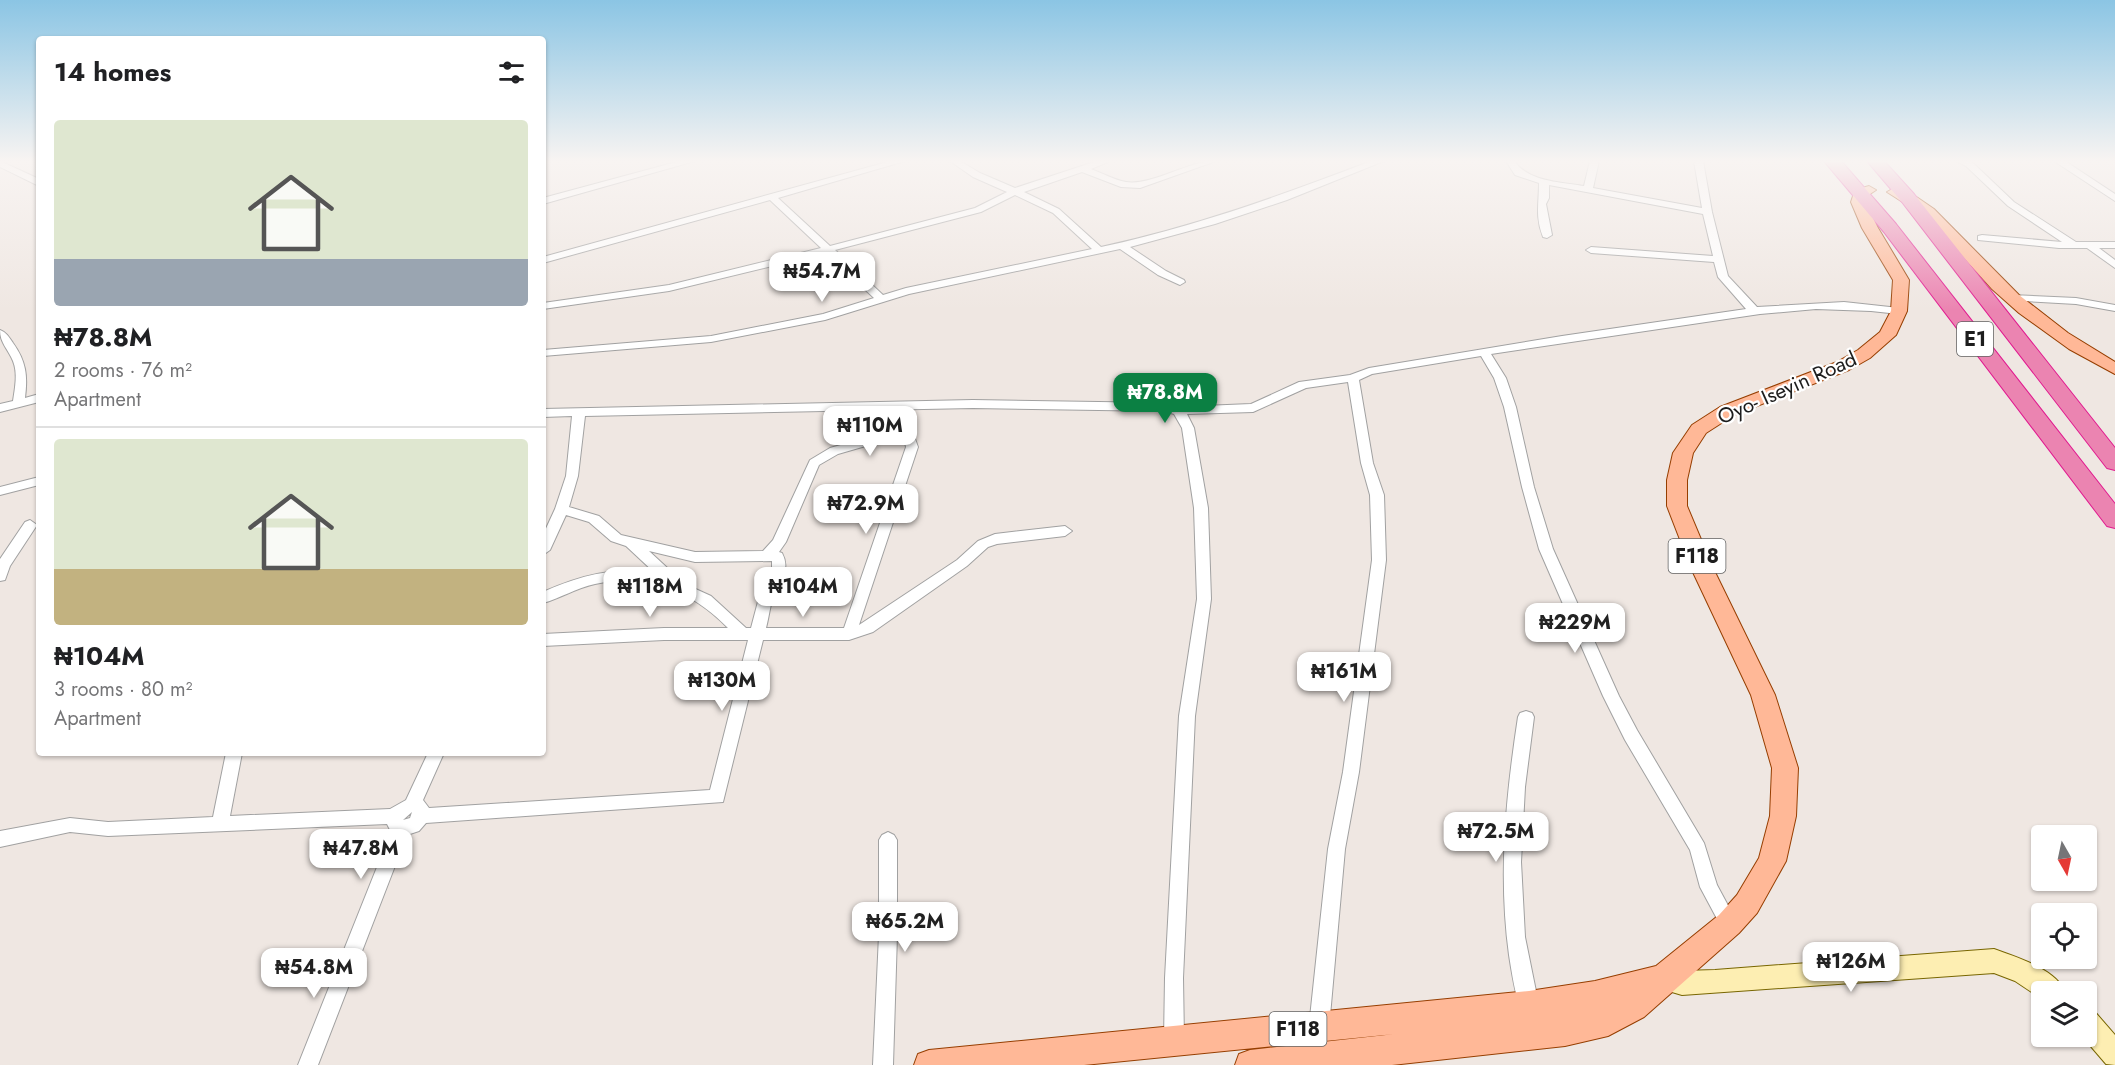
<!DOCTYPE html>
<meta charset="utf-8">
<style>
:root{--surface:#fff;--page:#f6f6f6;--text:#202124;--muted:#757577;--line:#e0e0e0;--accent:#0b8043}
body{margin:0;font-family:Jost,sans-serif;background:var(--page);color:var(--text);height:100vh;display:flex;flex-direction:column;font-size:22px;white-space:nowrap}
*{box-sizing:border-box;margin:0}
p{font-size:20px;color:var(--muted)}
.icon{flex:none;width:33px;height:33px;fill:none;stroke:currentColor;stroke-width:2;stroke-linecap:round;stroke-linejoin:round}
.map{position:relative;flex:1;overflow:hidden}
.side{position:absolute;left:36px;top:36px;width:510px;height:720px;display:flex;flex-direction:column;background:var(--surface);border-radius:6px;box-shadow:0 2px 4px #0004}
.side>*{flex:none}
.needle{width:39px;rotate:171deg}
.tools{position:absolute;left:2031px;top:825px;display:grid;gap:12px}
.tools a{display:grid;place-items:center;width:66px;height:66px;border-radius:6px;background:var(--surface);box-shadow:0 2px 4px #0004;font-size:30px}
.price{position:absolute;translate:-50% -51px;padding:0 14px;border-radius:12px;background:#fff;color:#222;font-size:20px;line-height:39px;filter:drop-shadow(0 2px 3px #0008)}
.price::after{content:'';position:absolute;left:50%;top:36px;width:18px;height:14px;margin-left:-9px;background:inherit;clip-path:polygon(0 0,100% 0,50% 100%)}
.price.current{background:var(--accent);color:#fff}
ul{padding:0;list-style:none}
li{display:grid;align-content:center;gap:12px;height:318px;padding:0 18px}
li+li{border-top:2px solid var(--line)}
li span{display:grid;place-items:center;height:186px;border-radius:6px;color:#555}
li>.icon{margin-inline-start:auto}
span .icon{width:108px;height:108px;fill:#fffc;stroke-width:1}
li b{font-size:26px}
h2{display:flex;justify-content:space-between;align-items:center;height:72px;padding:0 18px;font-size:26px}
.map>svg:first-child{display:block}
</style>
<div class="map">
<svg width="2115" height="1065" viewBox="0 0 2115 1065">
<rect width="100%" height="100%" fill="#efe7e2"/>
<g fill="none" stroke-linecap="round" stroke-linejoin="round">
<defs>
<g id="street">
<path d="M0 161 39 179V186L0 167Z"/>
<path d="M680 161H695L543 204V198Z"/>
<path d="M891 161H905L778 198 830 246 975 208 1007 192 973 177 950 161H960L980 173 1015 188 1097 161H1110L1091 169C1102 173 1114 180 1126 182 1152 186 1187 161 1216 161L1140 188 1121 187 1082 172 1024 192 1059 209 1101 247C1194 227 1283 195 1371 161H1384L1287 200 1215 224 1130 247 1166 271 1184 280 1185 282 1180 285 1158 275 1120 249 909 294 825 320 711 342 543 356V350L711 336 823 314 874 298 826 253 669 291 543 309V303L669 285 821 248 770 200 543 263V257ZM1015 195 1053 213 1092 249 906 288 883 295 835 250 981 212Z"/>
<path d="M1506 161H1514C1529 182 1560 182 1584 186L1590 161H1599L1593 188 1702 208 1694 161H1703L1712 212 1728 276 1757 307 1844 302 1899 308 1904 311 1899 314 1871 311 1816 309 1760 314 1491 354 1506 378 1516 407 1534 487 1553 549 1619 696 1637 730 1704 843 1717 885 1738 924 1735 930 1729 933 1723 930 1700 887 1690 850 1625 740 1603 696 1539 549 1522 487 1504 407 1494 378 1481 356 1372 374 1359 380 1373 463 1384 495 1386 560 1359 772 1345 849 1329 1027 1326 1034 1319 1037 1312 1034 1309 1027 1328 849 1343 772 1372 560 1370 495 1361 463 1348 382 1306 388 1253 412 1187 414 1194 428 1208 508 1211 599 1195 716 1183 978 1184 1040 1181 1047 1174 1050 1167 1047 1164 1040 1165 978 1179 716 1197 599 1194 508 1182 428 1174 414 1164 411 973 408 585 416 578 476 569 507 599 516 621 535 695 552 763 551 773 540 810 460 830 448 883 433 914 436 918 447 859 625 957 560 978 541 995 534 1065 526 1072 531 1065 536 997 544 988 547 967 566 873 632 849 640H763L723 802 426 823 419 831 407 835 318 1065H298L391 832 387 824 108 836 70 832 0 847V831L70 818 108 822 213 817 226 753H242L230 816 390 809 406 800 428 753H444L423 800 429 808 710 790 748 640H664L543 646V634L664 628H728C692 591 647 572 595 584 576 588 561 598 543 603V592C579 576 617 565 656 574L626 546 611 541 589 522 566 515 550 550 543 555V535L555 509 566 476 572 416 543 417V409L973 400 1164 403 1179 407 1251 404 1299 382 1350 375 1369 368 1562 336 1746 309 1718 277 1714 262 1591 253 1586 250 1591 247 1713 256 1703 214 1549 185V198L1546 204 1552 235 1547 238 1543 237C1535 217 1539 203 1539 183L1515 175ZM883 441 905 443 906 447 844 628H766C769 617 770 605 774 594 780 578 791 570 782 553L779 552 786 542 819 465 838 454ZM649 551 695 562 772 561V570L760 594 751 628H746L711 596 678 581 676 576ZM412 812 410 818 403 820Z"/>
<path d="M1956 161 1972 162 2014 202 2076 242H2115V248H2099L2115 260V268L2087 248H2059L1978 240V236L1982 235 2062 242 2008 206 1966 166Z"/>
<path d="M2054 161H2065L2115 194V201Z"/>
<path d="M2012 295 2076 298 2115 305V311L2076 304 2008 300 2007 298Z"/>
<path d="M0 330C6 332 9 337 13 343 26 361 28 376 25 398L39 394V402L0 412V404L13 401C15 388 18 373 13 361 8 349 0 343 0 330Z"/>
<path d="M39 477V485L0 495V487Z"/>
<path d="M30 520 37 525 10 566 5 580 0 581V559L25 522Z"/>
<path d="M1526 711 1532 713 1534 717 1525 787 1521 862 1525 937 1539 1006 1536 1013 1529 1015 1522 1013C1515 995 1512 974 1509 955 1498 875 1506 795 1518 717L1520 713Z"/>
<path d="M888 832 894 835 897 840V935L893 1065H873L879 935V840L882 835Z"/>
</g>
<g id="secondary">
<path d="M1994 949C2016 957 2056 969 2065 992H2042V999L2015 981 1994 973 1682 995 1655 987 1651 978 1655 969 1664 966 1682 971 1715 970Z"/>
<path d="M2086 1008 2095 1012 2115 1035V1065L2106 1064 2082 1036H2086Z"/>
</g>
<g id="primary">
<path d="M1869 186 1876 190 1867 196 1865 202 1878 228 1909 280 1907 311 1896 335 1870 358 1849 370 1734 415 1706 433 1693 453 1687 480V506L1713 568 1775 695 1798 768 1796 816 1786 861 1757 913 1739 933 1644 1017 1608 1036 1565 1046 1392 1065H1235L1239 1054 1250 1050 1395 1034 1084 1065H914L918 1054 929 1050 1529 991 1595 981 1656 966 1719 915 1737 895 1759 858 1770 816 1772 768 1751 695 1691 568 1667 506V480L1673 453 1692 425 1720 407 1837 362 1858 350 1880 332 1891 311 1893 280 1862 228 1851 202 1855 190Z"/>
<path d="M1894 188 1918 198 1934 209 2019 295 2068 333 2115 362V374L2069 349 2019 313 1992 289 1938 229 1923 215 1887 192Z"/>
</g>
<g id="highway">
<path d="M1824 161H1841L1896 224 2115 504V528L2107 526 1884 232Z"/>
<path d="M1867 161H1884L1914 194 2115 448V470L2107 468 1902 202Z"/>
</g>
</defs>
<!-- street casing -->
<use href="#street" stroke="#a1a1a1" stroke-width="2"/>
<!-- secondary casing -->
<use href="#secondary" stroke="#786600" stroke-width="2"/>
<!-- primary casing -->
<use href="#primary" stroke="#963e00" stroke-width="2"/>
<!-- highway casing -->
<use href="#highway" stroke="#e11a90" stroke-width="2"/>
<!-- street -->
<use href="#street" fill="#fff" fill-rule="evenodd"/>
<!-- secondary -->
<use href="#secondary" fill="#fdeeb2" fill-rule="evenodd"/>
<!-- primary -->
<use href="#primary" fill="#ffb897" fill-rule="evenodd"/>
<!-- highway -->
<use href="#highway" fill="#eb84b1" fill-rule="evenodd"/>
</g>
<!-- sky -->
<linearGradient id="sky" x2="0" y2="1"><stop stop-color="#8bc5e4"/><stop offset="0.52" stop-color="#f8f4f2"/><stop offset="1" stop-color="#f8f4f2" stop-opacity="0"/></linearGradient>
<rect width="2115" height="310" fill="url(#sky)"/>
<g text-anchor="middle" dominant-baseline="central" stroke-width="4.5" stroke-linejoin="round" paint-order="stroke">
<!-- shield labels -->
<g fill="#fff" stroke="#616161" stroke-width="1.5">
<rect x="1957" y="322" width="36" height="34" rx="4.5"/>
<rect x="1668.5" y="539" width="57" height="34" rx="4.5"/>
<rect x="1269.5" y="1012" width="57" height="34" rx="4.5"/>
</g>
<g font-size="20" font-weight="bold" fill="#1d1d1d">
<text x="1975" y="339">E1</text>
<text x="1697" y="556">F118</text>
<text x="1298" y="1029">F118</text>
</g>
<!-- street labels -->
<g font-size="21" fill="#1d1d1d" stroke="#fff">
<text transform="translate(1787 388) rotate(-24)">Oyo- Iseyin Road</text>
</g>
</g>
</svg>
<div class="tools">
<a><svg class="needle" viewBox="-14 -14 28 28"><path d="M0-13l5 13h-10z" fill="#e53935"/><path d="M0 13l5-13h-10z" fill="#757577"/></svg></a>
<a><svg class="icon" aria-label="locate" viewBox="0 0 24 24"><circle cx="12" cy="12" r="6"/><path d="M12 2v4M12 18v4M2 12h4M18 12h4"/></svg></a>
<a><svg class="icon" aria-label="layers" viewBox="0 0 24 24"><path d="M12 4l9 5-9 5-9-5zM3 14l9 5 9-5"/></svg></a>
</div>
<b class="price" style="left:822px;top:303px">₦54.7M</b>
<b class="price current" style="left:1165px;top:424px">₦78.8M</b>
<b class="price" style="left:870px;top:457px">₦110M</b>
<b class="price" style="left:866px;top:535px">₦72.9M</b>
<b class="price" style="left:650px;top:618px">₦118M</b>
<b class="price" style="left:803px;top:618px">₦104M</b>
<b class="price" style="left:1575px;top:654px">₦229M</b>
<b class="price" style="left:1344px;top:703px">₦161M</b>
<b class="price" style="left:722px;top:712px">₦130M</b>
<b class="price" style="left:1496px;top:863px">₦72.5M</b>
<b class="price" style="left:361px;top:880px">₦47.8M</b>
<b class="price" style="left:905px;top:953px">₦65.2M</b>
<b class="price" style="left:1851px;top:993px">₦126M</b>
<b class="price" style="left:314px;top:999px">₦54.8M</b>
<section class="side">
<h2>14 homes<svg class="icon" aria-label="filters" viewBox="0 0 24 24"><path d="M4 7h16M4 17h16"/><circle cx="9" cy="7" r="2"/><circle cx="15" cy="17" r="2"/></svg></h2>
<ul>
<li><span style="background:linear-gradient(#dfe7d0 75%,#9aa5b1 0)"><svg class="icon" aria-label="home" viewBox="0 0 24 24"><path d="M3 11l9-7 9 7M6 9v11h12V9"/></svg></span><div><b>₦78.8M</b><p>2 rooms · 76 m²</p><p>Apartment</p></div></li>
<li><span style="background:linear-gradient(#dfe7d0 70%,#c2b280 0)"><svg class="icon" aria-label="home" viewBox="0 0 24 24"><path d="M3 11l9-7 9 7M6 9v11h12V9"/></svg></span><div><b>₦104M</b><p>3 rooms · 80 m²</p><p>Apartment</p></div></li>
</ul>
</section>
</div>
